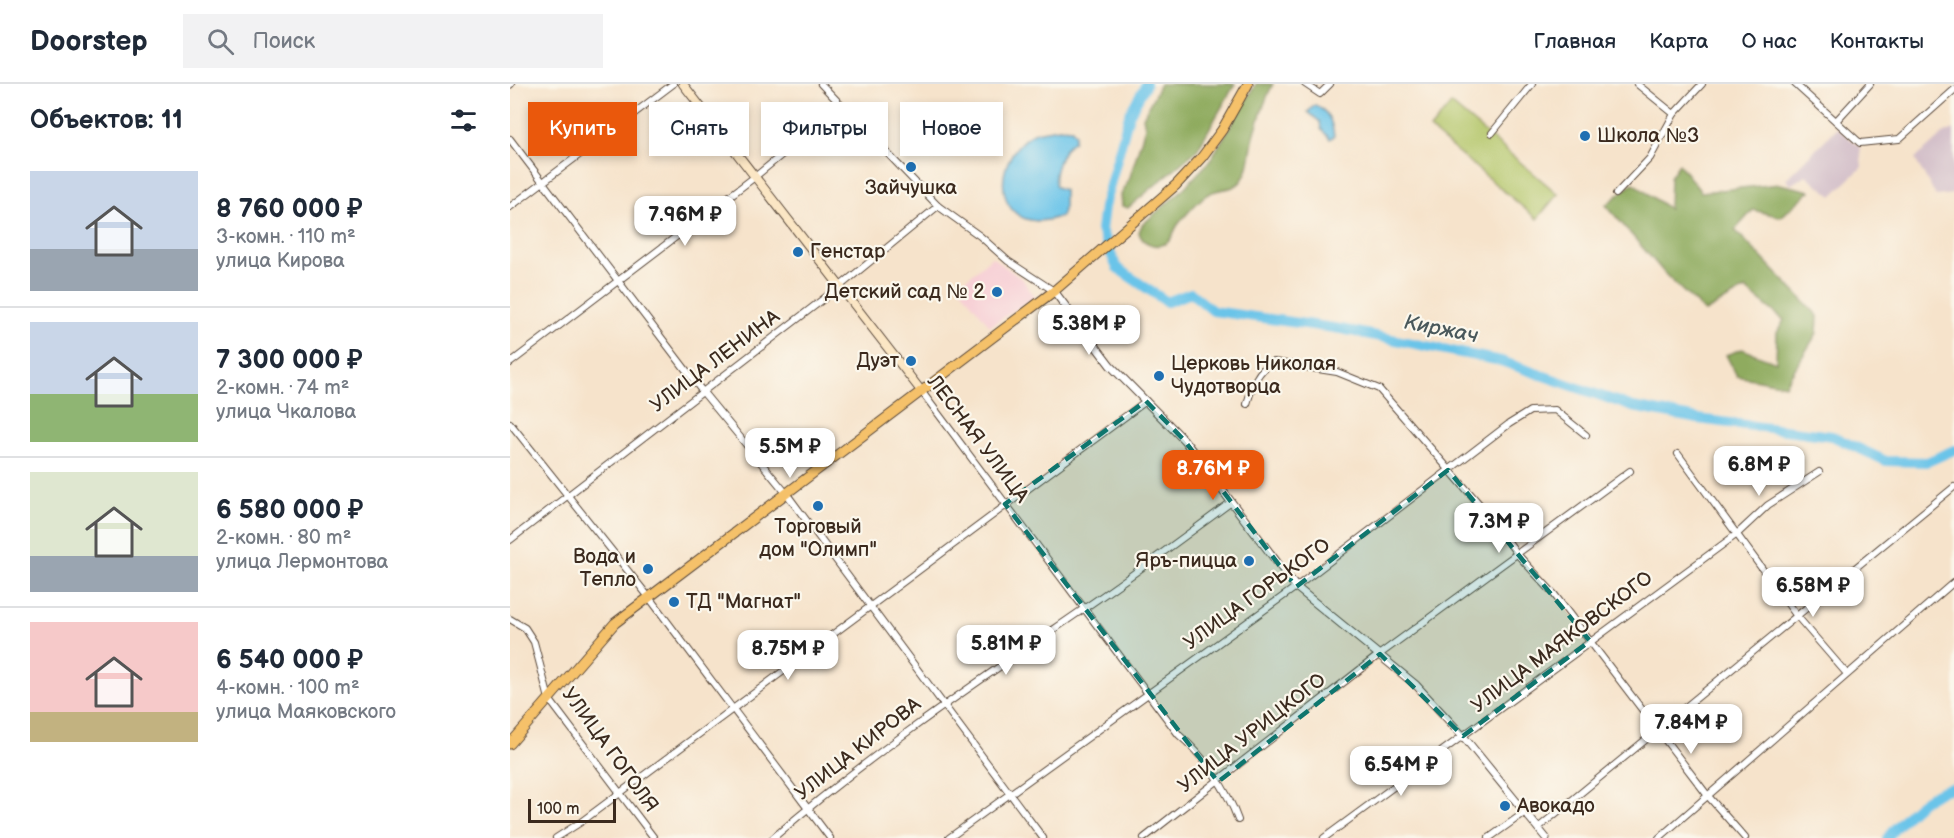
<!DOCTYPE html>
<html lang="ru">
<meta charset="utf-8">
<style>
:root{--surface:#fff;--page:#f2f2f3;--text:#1f2937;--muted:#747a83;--line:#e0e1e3;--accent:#ea580c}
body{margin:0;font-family:"Balsamiq Sans",sans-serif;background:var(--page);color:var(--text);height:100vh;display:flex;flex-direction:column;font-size:22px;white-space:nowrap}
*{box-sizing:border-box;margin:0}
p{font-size:20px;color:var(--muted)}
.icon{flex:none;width:33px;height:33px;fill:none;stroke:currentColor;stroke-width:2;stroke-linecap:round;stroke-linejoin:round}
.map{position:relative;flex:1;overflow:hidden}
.side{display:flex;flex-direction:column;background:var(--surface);width:510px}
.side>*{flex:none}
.hud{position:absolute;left:18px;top:18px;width:570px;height:54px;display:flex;gap:12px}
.scale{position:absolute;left:18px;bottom:15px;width:88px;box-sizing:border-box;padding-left:6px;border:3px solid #3b2a1e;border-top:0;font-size:16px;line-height:21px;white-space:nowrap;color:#3b2a1e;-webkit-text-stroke:4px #fbf7ec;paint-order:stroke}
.price{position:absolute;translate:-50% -51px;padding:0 14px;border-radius:12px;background:#fff;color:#222;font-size:20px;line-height:39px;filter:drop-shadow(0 2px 3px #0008)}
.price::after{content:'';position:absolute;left:50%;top:36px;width:18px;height:14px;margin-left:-9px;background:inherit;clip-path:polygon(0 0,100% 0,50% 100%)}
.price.on{background:var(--accent);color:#fff}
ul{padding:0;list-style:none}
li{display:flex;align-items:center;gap:18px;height:150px;padding:0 30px}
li+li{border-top:2px solid var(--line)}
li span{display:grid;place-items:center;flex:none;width:168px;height:120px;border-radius:0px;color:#555}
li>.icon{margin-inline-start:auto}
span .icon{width:72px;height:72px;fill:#fffc;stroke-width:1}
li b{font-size:26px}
h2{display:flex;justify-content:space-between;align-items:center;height:72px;padding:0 30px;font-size:26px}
.chip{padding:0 21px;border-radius:0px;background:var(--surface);box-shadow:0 3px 9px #0003;font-size:21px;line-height:54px}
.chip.on{background:var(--accent);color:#fff}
header{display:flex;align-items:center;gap:36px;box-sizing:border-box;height:84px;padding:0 30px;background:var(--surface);border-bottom:2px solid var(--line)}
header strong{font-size:28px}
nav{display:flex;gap:33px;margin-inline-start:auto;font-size:21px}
.search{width:420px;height:54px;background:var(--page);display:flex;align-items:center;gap:15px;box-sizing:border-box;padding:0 21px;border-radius:0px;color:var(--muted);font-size:22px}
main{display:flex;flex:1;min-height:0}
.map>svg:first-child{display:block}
</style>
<header>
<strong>Doorstep</strong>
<div class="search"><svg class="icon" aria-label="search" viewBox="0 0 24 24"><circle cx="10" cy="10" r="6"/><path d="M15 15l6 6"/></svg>Поиск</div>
<nav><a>Главная</a><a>Карта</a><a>О нас</a><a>Контакты</a></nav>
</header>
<main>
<section class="side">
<h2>Объектов: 11<svg class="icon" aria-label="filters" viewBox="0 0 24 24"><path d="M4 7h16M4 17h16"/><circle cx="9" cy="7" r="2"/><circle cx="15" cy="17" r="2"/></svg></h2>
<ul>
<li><span style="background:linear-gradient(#c9d6e8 65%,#9aa5b1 0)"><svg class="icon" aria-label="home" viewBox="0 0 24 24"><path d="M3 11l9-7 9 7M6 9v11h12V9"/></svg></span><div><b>8 760 000 ₽</b><p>3-комн. · 110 m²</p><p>улица Кирова</p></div></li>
<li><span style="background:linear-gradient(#c9d6e8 60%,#8fb573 0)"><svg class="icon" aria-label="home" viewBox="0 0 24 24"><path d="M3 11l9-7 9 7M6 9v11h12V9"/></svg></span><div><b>7 300 000 ₽</b><p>2-комн. · 74 m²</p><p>улица Чкалова</p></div></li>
<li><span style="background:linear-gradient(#dfe7d0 70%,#9aa5b1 0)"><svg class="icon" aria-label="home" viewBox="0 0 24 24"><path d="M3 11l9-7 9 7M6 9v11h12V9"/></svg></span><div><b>6 580 000 ₽</b><p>2-комн. · 80 m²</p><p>улица Лермонтова</p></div></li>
<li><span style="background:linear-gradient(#f6c9c9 75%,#c2b280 0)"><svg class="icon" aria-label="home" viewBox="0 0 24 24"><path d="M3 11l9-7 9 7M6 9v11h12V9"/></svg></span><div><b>6 540 000 ₽</b><p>4-комн. · 100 m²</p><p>улица Маяковского</p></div></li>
</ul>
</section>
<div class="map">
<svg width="1444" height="754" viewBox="0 0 1444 754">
<rect width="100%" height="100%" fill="#fbf7ec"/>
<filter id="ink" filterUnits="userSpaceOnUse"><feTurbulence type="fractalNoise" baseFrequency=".0167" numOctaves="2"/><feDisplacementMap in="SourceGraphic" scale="12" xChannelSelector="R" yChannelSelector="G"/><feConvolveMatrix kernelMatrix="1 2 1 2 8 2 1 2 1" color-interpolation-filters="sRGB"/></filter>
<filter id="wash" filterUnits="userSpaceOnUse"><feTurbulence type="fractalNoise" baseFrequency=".008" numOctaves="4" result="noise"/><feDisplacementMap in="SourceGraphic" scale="24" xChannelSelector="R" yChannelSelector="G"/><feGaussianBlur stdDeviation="1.35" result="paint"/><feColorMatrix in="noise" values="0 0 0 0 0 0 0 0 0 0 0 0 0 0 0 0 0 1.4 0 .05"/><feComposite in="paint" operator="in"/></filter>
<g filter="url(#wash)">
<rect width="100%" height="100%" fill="#f6e3cb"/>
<!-- built -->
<path fill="#f7cfd5" d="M482 173 513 196 525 213 480 242 448 202Z"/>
<!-- industrial -->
<g fill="#d2bdc8">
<path d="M1327 44 1350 63 1352 83 1322 112 1296 91 1280 101 1276 95Z"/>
<path d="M1444 45V110L1426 112 1405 75 1433 50Z"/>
</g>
<!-- green -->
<path fill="#b4c66a" stroke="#787844" stroke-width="1.5" d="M941 20 1048 110 1027 135 920 45Z"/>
<!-- forest -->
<g fill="#8fab5e" stroke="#656a3e" stroke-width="1.5">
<path d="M650 0H725L687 66 618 124 612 122 611 111 620 93 635 43 633 33Z"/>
<path d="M746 0H763C755 15 749 35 744 52 740 66 741 84 732 96 724 108 706 103 695 112 687 118 673 134 667 142 664 147 662 155 658 158 647 166 631 159 629 148L632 141 671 107 699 78Z"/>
<path d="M1169 80 1191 108 1270 100 1300 107 1271 133 1243 126 1225 146 1308 232 1307 249 1275 301 1227 292 1216 271 1232 265 1266 278 1267 249 1274 236 1235 205 1195 228 1157 192 1096 121 1123 99 1159 125 1160 93Z"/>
</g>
<!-- water -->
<g fill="#6bc4e9" stroke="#537784" stroke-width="1.5">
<path d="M805 21C819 28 822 37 824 52L820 55 811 45 810 38 798 28Z"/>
<path d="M549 44 562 45 565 50 564 57C552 62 541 92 546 103L554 106V124L551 132C486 157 476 78 522 50 529 46 540 46 549 44Z"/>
</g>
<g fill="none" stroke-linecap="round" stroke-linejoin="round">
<!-- river -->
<g stroke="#6bc4e9" stroke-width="10">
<path d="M636 0 619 31 594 123 591 146 607 184 657 218 681 209 703 227 831 245 991 277 1123 323 1188 335 1322 352 1376 377 1417 378 1444 366"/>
<path d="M1377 754C1393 734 1417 707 1444 704"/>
</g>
</g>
</g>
<g filter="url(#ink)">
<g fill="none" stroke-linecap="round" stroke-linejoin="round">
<defs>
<g id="minor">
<path d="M311 0 428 122 470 152 498 177 544 207"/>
<path d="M795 0 810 10 820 0"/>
<path d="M1127 0 1164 30"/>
<path d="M1285 0 1350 59 1389 55 1444 6"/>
<path d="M0 1 1 0"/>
<path d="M1326 37 1360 0"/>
<path d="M982 49 1022 0"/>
<path d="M0 55 192 307 276 409 533 754"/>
<path d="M1106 110 1140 74 1164 30 1192 0"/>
<path d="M0 123 163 0"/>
<path d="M0 279 246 92 331 22"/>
<path d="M412 308 669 651C694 672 717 705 728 736"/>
<path d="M737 320C742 303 746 286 764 278L827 288 869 305 977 429 1008 471 1044 510 1198 712 1235 754"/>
<path d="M0 339 138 512 320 754"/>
<path d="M1168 370 1286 531 1337 590"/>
<path d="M0 456 329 203 428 122"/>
<path d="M0 535 15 544 24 558 39 615 144 754"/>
<path d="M1028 744 1444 403"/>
<path d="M46 754 71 738 636 317"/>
<path d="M263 754C360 670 466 599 572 526 622 492 671 455 720 419"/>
<path d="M439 754 786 503 999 340 1020 327 1045 326 1076 351"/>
<path d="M634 754 870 570 1120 387"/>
<path d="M814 754 1227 450 1258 421 1309 388"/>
<path d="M979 754 1014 729"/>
<path d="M1149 754 1444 498"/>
</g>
<path id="tertiary" d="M544 207 600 281 674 356 786 503 906 601 953 652 1036 754"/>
<path id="secondary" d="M173 0 412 308"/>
<path id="primary" d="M0 660 105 539 544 207 666 101 692 73 712 46 738 0"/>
</defs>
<!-- minor casing -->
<use href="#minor" stroke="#574638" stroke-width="8"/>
<!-- tertiary casing -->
<use href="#tertiary" stroke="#574638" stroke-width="9"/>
<!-- secondary casing -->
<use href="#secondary" stroke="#574638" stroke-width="10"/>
<!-- primary casing -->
<use href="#primary" stroke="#574638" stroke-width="11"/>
<!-- minor -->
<use href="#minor" stroke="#fff" stroke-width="6"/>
<!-- tertiary -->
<use href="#tertiary" stroke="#fff" stroke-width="7"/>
<!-- secondary -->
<use href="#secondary" stroke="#fbe6c4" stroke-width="8"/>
<!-- primary -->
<use href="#primary" stroke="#f5c16b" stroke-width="9"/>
</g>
</g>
<!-- marked area -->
<path fill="#0f766e" fill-opacity="0.2" stroke="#0f766e" stroke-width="4.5" stroke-dasharray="12 8" stroke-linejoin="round" d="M636 317 674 356 786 503 938 386 1080 557 953 652 870 570 708 698 495 420Z"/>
<!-- markers -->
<g fill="#1f6fb2" stroke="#fbf7ec" stroke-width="2">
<circle cx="1075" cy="52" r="6"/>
<circle cx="401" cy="83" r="6"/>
<circle cx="288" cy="168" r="6"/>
<circle cx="487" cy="208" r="6"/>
<circle cx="401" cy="277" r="6"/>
<circle cx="649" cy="292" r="6"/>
<circle cx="308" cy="422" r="6"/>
<circle cx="739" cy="477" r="6"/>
<circle cx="138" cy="485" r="6"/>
<circle cx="164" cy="518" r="6"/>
<circle cx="995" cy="722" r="6"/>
</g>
<g text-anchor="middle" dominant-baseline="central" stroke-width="4.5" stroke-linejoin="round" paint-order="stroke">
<!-- poi labels -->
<g font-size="20" fill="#3b2a1e" stroke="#fbf7ec" text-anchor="start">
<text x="1087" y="52">Школа №3</text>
<text x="401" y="104" text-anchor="middle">Зайчушка</text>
<text x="300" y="168">Генстар</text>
<text x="475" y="208" text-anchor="end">Детский сад № 2</text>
<text x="389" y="277" text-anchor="end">Дуэт</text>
<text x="661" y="280">Церковь Николая<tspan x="661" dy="23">Чудотворца</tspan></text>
<text x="308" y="443" text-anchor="middle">Торговый<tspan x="308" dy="23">дом "Олимп"</tspan></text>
<text x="126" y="473" text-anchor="end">Вода и<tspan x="126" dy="23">Тепло</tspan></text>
<text x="727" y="477" text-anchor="end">Яръ-пицца</text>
<text x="176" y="518">ТД "Магнат"</text>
<text x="1007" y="722">Авокадо</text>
</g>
<!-- street labels -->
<g font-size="20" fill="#3b2a1e" stroke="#fbf7ec">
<text transform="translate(205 277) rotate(-37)">УЛИЦА ЛЕНИНА</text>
<text transform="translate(468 355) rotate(53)">ЛЕСНАЯ УЛИЦА</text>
<text transform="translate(747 510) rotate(-36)">УЛИЦА ГОРЬКОГО</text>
<text transform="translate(1052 558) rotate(-37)">УЛИЦА МАЯКОВСКОГО</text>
<text transform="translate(742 649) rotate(-38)">УЛИЦА УРИЦКОГО</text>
<text transform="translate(348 665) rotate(-38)">УЛИЦА КИРОВА</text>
<text transform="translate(100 666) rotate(54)">УЛИЦА ГОГОЛЯ</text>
</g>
<!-- water labels -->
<g font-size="21" font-style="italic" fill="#49585b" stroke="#fbf7ec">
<text transform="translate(931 245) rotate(11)">Киржач</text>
</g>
</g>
</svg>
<div class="scale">100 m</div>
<b class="price" style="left:175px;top:163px">7.96M ₽</b>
<b class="price" style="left:579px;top:272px">5.38M ₽</b>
<b class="price" style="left:280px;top:395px">5.5M ₽</b>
<b class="price" style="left:1249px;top:413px">6.8M ₽</b>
<b class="price on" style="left:703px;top:417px">8.76M ₽</b>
<b class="price" style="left:989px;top:470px">7.3M ₽</b>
<b class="price" style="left:1303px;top:534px">6.58M ₽</b>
<b class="price" style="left:496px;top:592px">5.81M ₽</b>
<b class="price" style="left:278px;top:597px">8.75M ₽</b>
<b class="price" style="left:1181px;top:671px">7.84M ₽</b>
<b class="price" style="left:891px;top:713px">6.54M ₽</b>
<div class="hud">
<a class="chip on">Купить</a>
<a class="chip">Снять</a>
<a class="chip">Фильтры</a>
<a class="chip">Новое</a>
</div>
</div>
</main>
